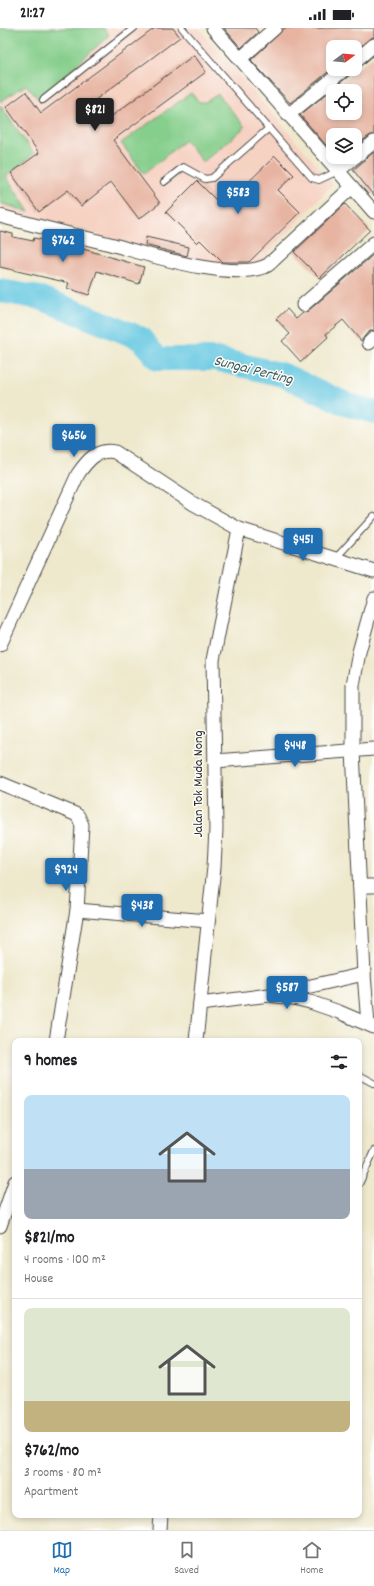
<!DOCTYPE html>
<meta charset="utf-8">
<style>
:root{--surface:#fff;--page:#f2f2f2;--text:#202124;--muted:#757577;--line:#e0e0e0;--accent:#1f6fb2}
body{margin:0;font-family:Dekko,sans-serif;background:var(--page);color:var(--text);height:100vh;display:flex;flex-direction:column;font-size:15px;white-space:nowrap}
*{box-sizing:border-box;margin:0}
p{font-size:13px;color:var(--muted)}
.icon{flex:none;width:22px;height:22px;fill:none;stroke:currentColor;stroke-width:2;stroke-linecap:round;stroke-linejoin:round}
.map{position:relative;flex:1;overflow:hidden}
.panel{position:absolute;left:12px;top:1010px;width:350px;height:480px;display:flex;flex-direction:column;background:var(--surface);border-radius:8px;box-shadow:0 2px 6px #0003}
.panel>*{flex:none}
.needle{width:26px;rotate:74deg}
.controls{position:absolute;left:326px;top:12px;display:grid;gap:8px}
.controls a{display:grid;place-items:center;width:36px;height:36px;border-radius:8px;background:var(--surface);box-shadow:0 2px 6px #0003;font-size:20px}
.price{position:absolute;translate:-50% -34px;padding:0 9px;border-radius:4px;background:var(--accent);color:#fff;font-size:13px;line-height:26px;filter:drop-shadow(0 1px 2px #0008)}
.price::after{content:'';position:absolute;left:50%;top:24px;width:12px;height:9px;margin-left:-6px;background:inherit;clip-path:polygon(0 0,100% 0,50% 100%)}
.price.on{background:#222;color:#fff}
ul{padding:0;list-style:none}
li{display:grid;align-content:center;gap:8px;height:212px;padding:0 12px}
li+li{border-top:1px solid var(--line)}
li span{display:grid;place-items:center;height:124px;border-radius:8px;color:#555}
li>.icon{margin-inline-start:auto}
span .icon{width:72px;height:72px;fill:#fffc;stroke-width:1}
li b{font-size:17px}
h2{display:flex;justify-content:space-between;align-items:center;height:48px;padding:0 12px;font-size:17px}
.status{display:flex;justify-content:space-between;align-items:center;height:28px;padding:0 20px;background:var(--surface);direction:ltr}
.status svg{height:11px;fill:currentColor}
.menu{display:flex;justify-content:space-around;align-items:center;height:56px;border-top:1px solid var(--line);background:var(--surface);font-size:11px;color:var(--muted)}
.menu a{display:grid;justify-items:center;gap:2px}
.menu .on{color:var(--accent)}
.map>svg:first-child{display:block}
</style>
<div class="status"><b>21:27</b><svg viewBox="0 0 49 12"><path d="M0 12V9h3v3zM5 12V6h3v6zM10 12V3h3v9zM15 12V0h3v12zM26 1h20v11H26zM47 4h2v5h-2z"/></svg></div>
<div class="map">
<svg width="374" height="1502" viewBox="0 0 374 1502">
<rect width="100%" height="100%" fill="#fdfcf7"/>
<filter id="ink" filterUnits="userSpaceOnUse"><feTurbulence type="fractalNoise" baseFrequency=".025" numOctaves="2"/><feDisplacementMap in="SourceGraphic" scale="8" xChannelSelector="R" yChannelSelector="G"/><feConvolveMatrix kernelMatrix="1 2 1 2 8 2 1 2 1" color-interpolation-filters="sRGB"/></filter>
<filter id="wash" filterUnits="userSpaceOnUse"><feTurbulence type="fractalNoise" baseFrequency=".012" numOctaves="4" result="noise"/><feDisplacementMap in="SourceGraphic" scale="16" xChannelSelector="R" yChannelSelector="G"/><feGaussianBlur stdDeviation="0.9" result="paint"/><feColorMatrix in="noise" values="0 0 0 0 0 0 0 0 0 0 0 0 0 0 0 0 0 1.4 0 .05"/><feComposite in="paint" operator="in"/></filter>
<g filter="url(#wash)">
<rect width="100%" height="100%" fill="#eee8cc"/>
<!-- built -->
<path fill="#f6d2c3" d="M0 0H199L333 156 257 237 223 238 185 231 0 181Z"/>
<!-- green -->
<g fill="#85ce8b" stroke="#587c5b">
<path d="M0 0H104L109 7 39 72 26 57 0 74Z"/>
<path d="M191 65 199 74H206L218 66 245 99 203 134 185 112 144 146 121 115Z"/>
<path d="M0 77 34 126 6 148 29 184 0 175Z"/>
</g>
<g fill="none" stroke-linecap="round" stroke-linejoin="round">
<!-- river -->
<path stroke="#64c7e2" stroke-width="24" d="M0 263 41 270 140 310 158 331H216L283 347 346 376 374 384"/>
</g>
<g id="blocks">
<!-- building -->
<g fill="#e7b4a1" fill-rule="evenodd">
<path d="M155 0H173L180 9 87 78 101 96 194 27 206 44 113 112 160 175 139 191 111 154 81 178 68 162 39 184 11 145 39 125 6 79 26 64 41 85Z"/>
<path d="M224 0H255L258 4 241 20Z"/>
<path d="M285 0H374V9L369 11 355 23V19H333V40L290 75 251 32Z"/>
<path d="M374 27V106L369 108 358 116 355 112V107H333V125L300 87 350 47 354 41 360 39ZM333 63H355V85H333Z"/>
<path d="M374 124V168L353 142Z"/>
<path d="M275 128 294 147 278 162 300 184 249 234H222L200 212 197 215 166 184 197 153 223 179Z"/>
<path d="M345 176 370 202 320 250 294 224Z"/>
<path d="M0 203 13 206V209L33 213 34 210 52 214 51 217 78 223 80 220 144 239 139 256 97 243 89 267 67 260 69 255 0 239Z"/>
<path d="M146 209 189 219 187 228 145 217Z"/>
<path d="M374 226V302L368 304 361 313 343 292 326 306 328 309 301 334 282 313 290 306 276 291 287 281 296 291 303 285 308 283Z"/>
</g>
</g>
</g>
<g filter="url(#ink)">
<use href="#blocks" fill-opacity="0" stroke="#484743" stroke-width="1"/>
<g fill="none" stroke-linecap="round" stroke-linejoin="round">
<defs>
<g id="service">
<path d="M182 0 312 150 319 152 338 143"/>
<path d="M43 72 134 0"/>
<path d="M164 154 183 139 205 151 212 150 269 100"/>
<path d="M335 531 374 488"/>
<path d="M359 1047 374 1055"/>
<path d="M359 1156 374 1123"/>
</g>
<g id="minor">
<path d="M213 0 374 184"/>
<path d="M240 31 275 0"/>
<path d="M355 33 374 17"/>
<path d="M288 87 345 41"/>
<path d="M338 143 374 114"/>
<path d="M0 188C37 198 73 207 110 216 147 226 234 255 268 237L352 159"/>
<path d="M303 277 374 215"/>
<path d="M369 315 374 310"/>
<path d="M0 617 78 446C87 433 97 420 115 424L194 476 239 501 374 543"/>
<path d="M215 733 374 721"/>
<path d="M0 755 75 786 78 788 82 797 77 882 56 1013"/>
<path d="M360 858H374"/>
<path d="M77 882 208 893"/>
<path d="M280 965 364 946"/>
<path d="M200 976 269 967 293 970 310 974 339 984 374 999"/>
<path d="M368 996 364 946 353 723V657L359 624 374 570"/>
<path d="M196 1013 214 839 216 801 213 632 239 501"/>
<path d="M0 1198 15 1154"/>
<path d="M160 1502 161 1487"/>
</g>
</defs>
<!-- service casing -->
<use href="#service" stroke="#484743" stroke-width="8"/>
<!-- minor casing -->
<use href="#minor" stroke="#484743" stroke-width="15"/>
<!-- service -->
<use href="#service" stroke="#fff" stroke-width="6"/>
<!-- minor -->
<use href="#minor" stroke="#fff" stroke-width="13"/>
</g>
</g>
<g text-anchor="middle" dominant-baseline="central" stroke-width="3" stroke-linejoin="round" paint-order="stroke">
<!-- street labels -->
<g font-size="14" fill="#2b2b2b" stroke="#fdfcf7">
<text transform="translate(199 756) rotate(-90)">Jalan Tok Muda Nong</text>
</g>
<!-- water labels -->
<g font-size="15" font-style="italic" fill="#3c5a62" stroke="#fdfcf7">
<text transform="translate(253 343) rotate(14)">Sungai Perting</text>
</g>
</g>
</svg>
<div class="controls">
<a><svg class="needle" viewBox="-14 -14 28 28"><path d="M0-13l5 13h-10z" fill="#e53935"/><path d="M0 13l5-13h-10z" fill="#757577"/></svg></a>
<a><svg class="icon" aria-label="locate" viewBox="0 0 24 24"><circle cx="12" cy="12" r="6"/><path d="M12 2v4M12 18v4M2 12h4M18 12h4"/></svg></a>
<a><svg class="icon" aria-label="layers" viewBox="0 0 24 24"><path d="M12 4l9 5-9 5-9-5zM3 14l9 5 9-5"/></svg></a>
</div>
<b class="price on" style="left:95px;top:104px">$821</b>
<b class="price" style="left:238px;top:187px">$583</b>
<b class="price" style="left:63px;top:235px">$762</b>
<b class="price" style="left:74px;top:430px">$656</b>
<b class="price" style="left:303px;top:534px">$451</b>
<b class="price" style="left:295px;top:740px">$448</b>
<b class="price" style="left:66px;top:864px">$924</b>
<b class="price" style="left:142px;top:900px">$438</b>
<b class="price" style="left:287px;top:982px">$587</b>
<section class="panel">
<h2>9 homes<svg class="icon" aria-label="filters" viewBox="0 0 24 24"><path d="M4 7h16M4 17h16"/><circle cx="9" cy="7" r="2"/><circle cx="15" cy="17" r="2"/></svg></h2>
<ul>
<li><span style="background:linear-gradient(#bfe0f5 60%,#9aa5b1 0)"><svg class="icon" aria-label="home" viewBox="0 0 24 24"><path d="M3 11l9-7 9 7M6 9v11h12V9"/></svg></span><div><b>$821/mo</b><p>4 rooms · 100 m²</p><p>House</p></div></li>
<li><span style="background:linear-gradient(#dfe7d0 75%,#c2b280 0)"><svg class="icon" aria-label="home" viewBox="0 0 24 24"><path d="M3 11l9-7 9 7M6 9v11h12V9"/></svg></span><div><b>$762/mo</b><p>3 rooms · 80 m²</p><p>Apartment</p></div></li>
</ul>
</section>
</div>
<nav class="menu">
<a class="on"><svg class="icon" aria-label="map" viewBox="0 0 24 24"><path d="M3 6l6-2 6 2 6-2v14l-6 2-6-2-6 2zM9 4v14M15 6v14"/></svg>Map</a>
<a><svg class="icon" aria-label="saved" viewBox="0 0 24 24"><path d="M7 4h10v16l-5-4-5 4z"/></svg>Saved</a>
<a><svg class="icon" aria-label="home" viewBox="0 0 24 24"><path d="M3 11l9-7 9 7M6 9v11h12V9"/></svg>Home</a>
</nav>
